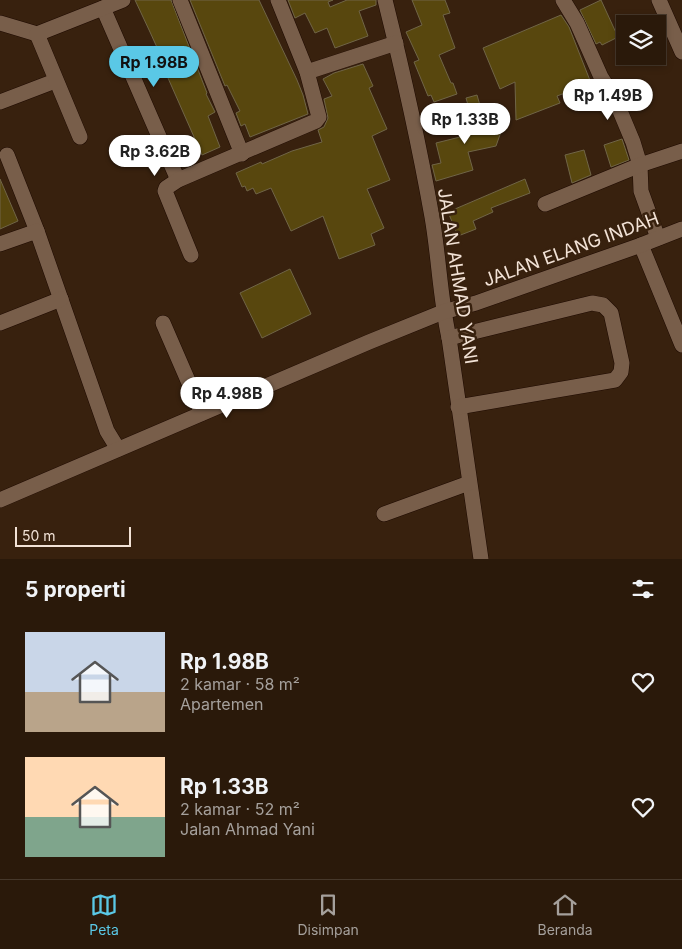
<!DOCTYPE html>
<html lang="id">
<meta charset="utf-8">
<style>
:root{--surface:#2a190a;--page:#362618;--text:#f1f3f6;--muted:#a5a09c;--line:#46382b;--accent:#5ac8e6}
body{margin:0;font-family:Inter,sans-serif;background:var(--page);color:var(--text);height:100vh;display:flex;flex-direction:column;font-size:19px;white-space:nowrap}
*{box-sizing:border-box;margin:0}
p{font-size:16px;color:var(--muted)}
.icon{flex:none;width:28px;height:28px;fill:none;stroke:currentColor;stroke-width:2;stroke-linecap:round;stroke-linejoin:round}
.map{position:relative;height:559px;overflow:hidden}
.panel{display:flex;flex-direction:column;background:var(--surface);flex:1}
.panel>*{flex:none}
.tools{position:absolute;left:616px;top:15px;display:grid;gap:10px}
.tools a{display:grid;place-items:center;width:50px;height:50px;border-radius:0px;background:var(--surface);box-shadow:0 2px 8px #0003,0 0 0 1px var(--line);font-size:25px}
.scale{position:absolute;left:15px;bottom:12px;width:116px;box-sizing:border-box;padding-left:5px;border:2px solid #f2e2d6;border-top:0;font-size:14px;line-height:18px;white-space:nowrap;color:#f2e2d6;-webkit-text-stroke:4px #38210e;paint-order:stroke}
.price{position:absolute;translate:-50% -42px;padding:0 11px;border-radius:18px;background:#fff;color:#222;font-size:16px;line-height:32px;filter:drop-shadow(0 1px 2px #0008)}
.price::after{content:'';position:absolute;left:50%;top:30px;width:15px;height:11px;margin-left:-8px;background:inherit;clip-path:polygon(0 0,100% 0,50% 100%)}
.price.selected{background:var(--accent);color:#111}
ul{padding:0;list-style:none}
li{display:flex;align-items:center;gap:15px;height:125px;padding:0 25px}
li span{display:grid;place-items:center;flex:none;width:140px;height:100px;border-radius:0px;color:#555}
li>.icon{margin-inline-start:auto}
span .icon{width:60px;height:60px;fill:#fffc;stroke-width:1}
li b{font-size:21px}
h2{display:flex;justify-content:space-between;align-items:center;height:60px;padding:0 25px;font-size:21px}
.dock{display:flex;justify-content:space-around;align-items:center;height:70px;border-top:1px solid var(--line);background:var(--surface);font-size:14px;color:var(--muted)}
.dock a{display:grid;justify-items:center;gap:2px}
.dock .selected{color:var(--accent)}
.map>svg:first-child{display:block}
</style>
<div class="map">
<svg width="682" height="559" viewBox="0 0 682 559">
<rect width="100%" height="100%" fill="#38210e"/>
<!-- building -->
<g fill="#58470e" stroke="#706547">
<path d="M135 0H171L207 93 206 94 215 112 208 116 220 147 202 155 168 78 165 65 150 32Z"/>
<path d="M190 0H259L297 80 303 95 308 114 250 137 245 124 241 126 236 113 240 111 227 85 225 86Z"/>
<path d="M288 0H333L328 2 330 7 347 0H376V5L359 11 368 36 335 48 327 28 315 33 305 13 295 18Z"/>
<path d="M412 0H445L450 13 443 15 455 48 439 55 451 83H453L457 94 434 102 431 95 428 96 414 62 419 60 406 32 422 25Z"/>
<path d="M601 0 618 37 602 45 600 42 596 44 580 10Z"/>
<path d="M561 15 569 27 591 83 557 96 560 103 516 120 515 82 500 89 483 48Z"/>
<path d="M363 64 373 86 369 88 387 129 372 136 390 180 367 189 384 228 371 234 375 245 339 259 323 216 291 231 271 188 256 194 253 188 247 191 245 186 242 187 236 173 261 162 262 164 292 151 322 142 318 130 324 127 328 118 324 99 332 96 323 79 334 73Z"/>
<path d="M477 95 487 130 503 126 496 146 468 152 473 170 436 181 432 165 441 163 436 143 476 133 466 98Z"/>
<path d="M622 139 629 160 611 167 604 145Z"/>
<path d="M584 150 591 175 572 183 565 155Z"/>
<path d="M0 179 18 221 0 229Z"/>
<path d="M525 179 530 193 491 208 493 212 473 221 476 229 458 236 448 212Z"/>
<path d="M290 269 311 314 262 338 240 293Z"/>
</g>
<g fill="none" stroke-linecap="round" stroke-linejoin="round">
<defs>
<g id="minor">
<path d="M180 0 242 154"/>
<path d="M385 0C403 72 419 144 432 217 439 257 440 298 449 338L481 559"/>
<path d="M563 0 577 23 601 77 615 99 633 142 640 165 641 191 658 238"/>
<path d="M659 0 682 52"/>
<path d="M103 8 178 180"/>
<path d="M0 23 37 34"/>
<path d="M307 72 396 43"/>
<path d="M0 102 55 81"/>
<path d="M80 137 37 34 123 0"/>
<path d="M7 155 37 231"/>
<path d="M545 204 640 165 682 151"/>
<path d="M0 244 37 231 107 431 118 449"/>
<path d="M641 245 682 345"/>
<path d="M191 255 165 191 166 188 178 180 316 121 319 117 307 72 278 0"/>
<path d="M0 323 61 299"/>
<path d="M163 323 202 413"/>
<path d="M449 338 592 303 603 305 611 313 622 363 621 372 615 380 458 407"/>
<path d="M0 500 369 342 443 312 476 303 641 245 682 229"/>
<path d="M384 514 469 483"/>
</g>
</defs>
<!-- minor casing -->
<use href="#minor" stroke="#1e0a00" stroke-width="16"/>
<!-- minor -->
<use href="#minor" stroke="#785e4a" stroke-width="15"/>
</g>
<g text-anchor="middle" dominant-baseline="central" stroke-width="5" stroke-linejoin="round" paint-order="stroke">
<!-- street labels -->
<g font-size="18" fill="#f2e2d6" stroke="#38210e">
<text transform="translate(571 249) rotate(-20)">JALAN ELANG INDAH</text>
<text transform="translate(458 276) rotate(81)">JALAN AHMAD YANI</text>
</g>
</g>
</svg>
<div class="tools">
<a><svg class="icon" aria-label="layers" viewBox="0 0 24 24"><path d="M12 4l9 5-9 5-9-5zM3 14l9 5 9-5"/></svg></a>
</div>
<div class="scale">50 m</div>
<b class="price selected" style="left:154px;top:88px">Rp 1.98B</b>
<b class="price" style="left:608px;top:121px">Rp 1.49B</b>
<b class="price" style="left:465px;top:145px">Rp 1.33B</b>
<b class="price" style="left:155px;top:177px">Rp 3.62B</b>
<b class="price" style="left:227px;top:419px">Rp 4.98B</b>
</div>
<section class="panel">
<h2>5 properti<svg class="icon" aria-label="filters" viewBox="0 0 24 24"><path d="M4 7h16M4 17h16"/><circle cx="9" cy="7" r="2"/><circle cx="15" cy="17" r="2"/></svg></h2>
<ul>
<li><span style="background:linear-gradient(#c9d6e8 60%,#b9a48a 0)"><svg class="icon" aria-label="home" viewBox="0 0 24 24"><path d="M3 11l9-7 9 7M6 9v11h12V9"/></svg></span><div><b>Rp 1.98B</b><p>2 kamar · 58 m²</p><p>Apartemen</p></div><svg class="icon" aria-label="heart" viewBox="0 0 24 24"><path d="M12 20l-8-8c-3-5 5-10 8-4 3-6 11-1 8 4z"/></svg></li>
<li><span style="background:linear-gradient(#ffd9b3 60%,#7fa58c 0)"><svg class="icon" aria-label="home" viewBox="0 0 24 24"><path d="M3 11l9-7 9 7M6 9v11h12V9"/></svg></span><div><b>Rp 1.33B</b><p>2 kamar · 52 m²</p><p>Jalan Ahmad Yani</p></div><svg class="icon" aria-label="heart" viewBox="0 0 24 24"><path d="M12 20l-8-8c-3-5 5-10 8-4 3-6 11-1 8 4z"/></svg></li>
</ul>
</section>
<nav class="dock">
<a class="selected"><svg class="icon" aria-label="map" viewBox="0 0 24 24"><path d="M3 6l6-2 6 2 6-2v14l-6 2-6-2-6 2zM9 4v14M15 6v14"/></svg>Peta</a>
<a><svg class="icon" aria-label="saved" viewBox="0 0 24 24"><path d="M7 4h10v16l-5-4-5 4z"/></svg>Disimpan</a>
<a><svg class="icon" aria-label="home" viewBox="0 0 24 24"><path d="M3 11l9-7 9 7M6 9v11h12V9"/></svg>Beranda</a>
</nav>
